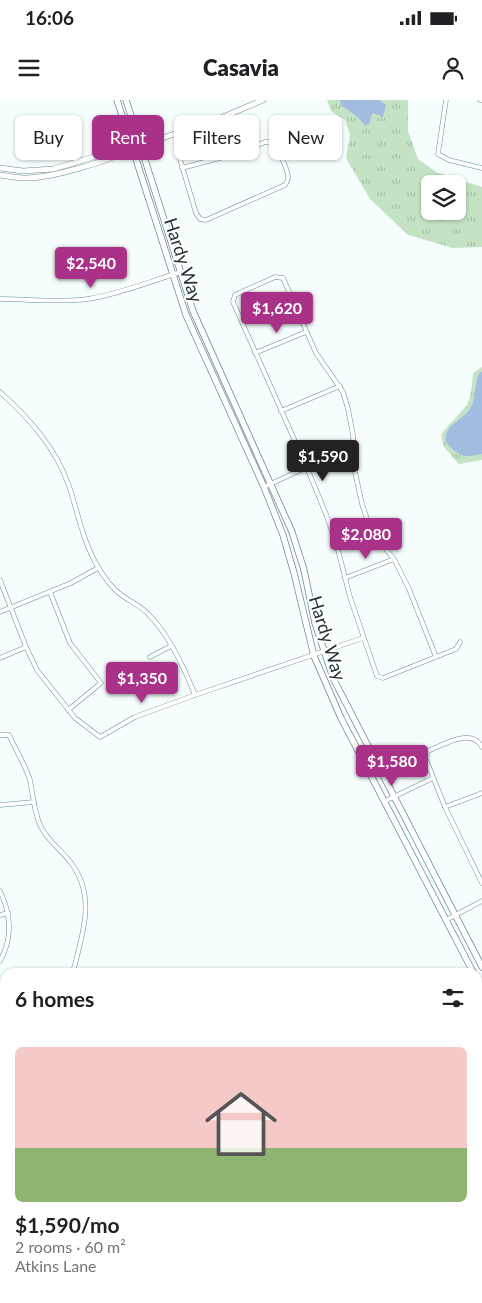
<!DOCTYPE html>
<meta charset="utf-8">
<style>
:root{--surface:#fff;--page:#f6f6f6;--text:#202124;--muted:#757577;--line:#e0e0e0;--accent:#a93288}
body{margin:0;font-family:Lato,sans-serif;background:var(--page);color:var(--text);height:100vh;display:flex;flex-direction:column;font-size:19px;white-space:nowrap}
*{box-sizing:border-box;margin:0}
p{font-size:16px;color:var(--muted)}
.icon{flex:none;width:28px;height:28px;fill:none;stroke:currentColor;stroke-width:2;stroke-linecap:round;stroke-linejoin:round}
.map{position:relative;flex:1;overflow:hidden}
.drawer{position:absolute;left:0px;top:868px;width:482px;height:336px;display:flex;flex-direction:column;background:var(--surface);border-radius:15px 15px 0 0;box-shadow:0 1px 4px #0004}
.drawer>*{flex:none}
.banner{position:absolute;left:15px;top:15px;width:452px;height:45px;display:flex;gap:10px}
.buttons{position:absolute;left:421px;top:75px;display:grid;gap:10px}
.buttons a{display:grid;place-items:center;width:45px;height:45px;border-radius:8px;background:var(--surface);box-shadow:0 1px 4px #0004;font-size:25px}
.price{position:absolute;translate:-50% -42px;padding:0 11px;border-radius:5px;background:var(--accent);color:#fff;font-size:16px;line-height:32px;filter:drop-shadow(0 1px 2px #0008)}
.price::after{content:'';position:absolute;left:50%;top:30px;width:15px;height:11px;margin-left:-8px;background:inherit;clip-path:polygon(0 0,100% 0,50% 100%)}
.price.selected{background:#222;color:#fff}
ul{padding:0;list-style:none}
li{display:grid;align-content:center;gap:10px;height:265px;padding:0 15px}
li+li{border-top:1px solid var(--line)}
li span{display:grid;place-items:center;height:155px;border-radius:8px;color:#555}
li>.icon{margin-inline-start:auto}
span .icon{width:90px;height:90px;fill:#fffc;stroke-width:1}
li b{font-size:21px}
h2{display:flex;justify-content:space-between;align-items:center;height:60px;padding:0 15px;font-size:21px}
.tag{padding:0 18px;border-radius:8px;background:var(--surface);box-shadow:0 1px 4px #0004;font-size:18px;line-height:45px}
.tag.selected{background:var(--accent);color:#fff}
.status{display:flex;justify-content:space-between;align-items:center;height:35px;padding:0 25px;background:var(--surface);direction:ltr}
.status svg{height:14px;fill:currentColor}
header{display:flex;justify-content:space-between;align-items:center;height:65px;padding:0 15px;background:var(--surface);font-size:22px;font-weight:800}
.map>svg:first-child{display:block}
</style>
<div class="status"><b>16:06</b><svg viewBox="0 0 49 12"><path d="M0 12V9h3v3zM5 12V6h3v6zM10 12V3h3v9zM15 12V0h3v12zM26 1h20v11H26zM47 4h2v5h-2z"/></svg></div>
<header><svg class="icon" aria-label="menu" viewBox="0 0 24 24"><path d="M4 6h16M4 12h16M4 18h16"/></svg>Casavia<svg class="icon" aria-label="person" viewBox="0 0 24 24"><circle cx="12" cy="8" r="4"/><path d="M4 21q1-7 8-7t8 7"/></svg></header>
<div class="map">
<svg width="482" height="1203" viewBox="0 0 482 1203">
<defs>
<pattern id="grass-tufts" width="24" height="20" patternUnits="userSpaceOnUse" patternTransform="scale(1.25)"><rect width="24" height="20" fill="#c3e3c4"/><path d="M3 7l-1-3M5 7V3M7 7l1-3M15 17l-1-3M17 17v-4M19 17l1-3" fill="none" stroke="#a7c3a9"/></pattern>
</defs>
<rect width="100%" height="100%" fill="#f5fdfd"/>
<!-- grass -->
<g fill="url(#grass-tufts)" fill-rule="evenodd">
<path d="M327 0H408V31L418 59 436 72 482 87V147L453 148 408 135 370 99 346 58 350 35 345 20 331 11ZM430 84H458V111H430Z"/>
<path d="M482 267V360L459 364 444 347 441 335C448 324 458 317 465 307 472 299 472 283 473 273Z"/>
</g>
<!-- water -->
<g fill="#a3bce1">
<path d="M340 0H379L386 5 383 17 373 13 371 16 370 23 365 26C363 21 346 7 341 6Z"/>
<path d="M480 272H482V354C463 358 459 357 446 342 444 324 461 322 470 309 478 296 473 283 480 272Z"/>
</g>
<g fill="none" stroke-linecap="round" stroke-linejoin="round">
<!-- stream -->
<g stroke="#a3bce1" stroke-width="1">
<path d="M478 1130 482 1126"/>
<path d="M432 1203 437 1199"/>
</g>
<defs>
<g id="minor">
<path d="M446 0 438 54 449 60 482 68"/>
<path d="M480 0H482"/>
<path d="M211 22 225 56"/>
<path d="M177 49 196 113 200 119 206 120 285 85C287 82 288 81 288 78 289 71 277 47 272 42H265L242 52 182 68"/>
<path d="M0 199C30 199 59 203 88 199 120 194 151 181 181 172"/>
<path d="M255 253 306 232"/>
<path d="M0 292C29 318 56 348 69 386 78 413 83 442 98 467 104 477 111 487 120 494 130 502 142 506 150 516 169 535 185 570 195 595"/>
<path d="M281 311 340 286"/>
<path d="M264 387 346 349H354"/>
<path d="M345 478 394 459"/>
<path d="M0 480 26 547 37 570 75 618 100 637 135 617 195 595 363 538"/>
<path d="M50 492 70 543 101 583 68 610"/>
<path d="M0 512 71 483 98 468"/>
<path d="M150 557 171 546"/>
<path d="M436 557 409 489 394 459 379 441 369 425 362 404 355 372 353 335 348 309 343 292 316 253 283 178 275 177 235 195 233 202 307 368 326 414 337 446 350 497 377 576 383 578 456 549 460 542"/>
<path d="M0 558 26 547"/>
<path d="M0 635H9C16 650 25 665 30 680 33 695 34 711 40 725 47 741 61 749 71 763 97 797 82 835 73 872"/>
<path d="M482 647C471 627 443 645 428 651L425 657 445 707 482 783"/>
<path d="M385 701 433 678"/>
<path d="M0 705 34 702"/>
<path d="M445 707 482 693"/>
<path d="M0 791C11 814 13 838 0 861"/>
<path d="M0 815 8 813"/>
<path d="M446 820 482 801"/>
<path d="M0 955 5 951"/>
<path d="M2 1085 5 1091"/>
<path d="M0 1139 5 1137"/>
<path d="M0 1178 5 1176"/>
<path d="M86 1203 91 1199"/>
<path d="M223 1203 228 1199"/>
<path d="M362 1203 366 1199"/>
</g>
<g id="tertiary">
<path d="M0 68 23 71 53 69 120 49 129 48"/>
<path d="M0 75C8 76 16 78 23 78 49 79 110 61 132 48L211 22 263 0"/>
<path d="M478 938 482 934"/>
<path d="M478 951 482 948"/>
<path d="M143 1203 152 1199"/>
<path d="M173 1203 183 1199"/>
</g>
<g id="secondary">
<path d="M117 0 186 215 264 387 283 435 294 473 314 556 341 618 473 872"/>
<path d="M126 0 193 211 292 432 304 470 315 523 333 578 482 867"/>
<path d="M478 881 482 890"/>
</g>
</defs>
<!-- minor casing -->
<use href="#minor" stroke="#698d8f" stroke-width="5"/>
<!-- tertiary casing -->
<use href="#tertiary" stroke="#698d8f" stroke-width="6"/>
<!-- secondary casing -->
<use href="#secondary" stroke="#698d8f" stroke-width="7"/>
<!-- minor -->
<use href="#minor" stroke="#fff" stroke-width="4"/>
<!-- tertiary -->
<use href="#tertiary" stroke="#fff" stroke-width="5"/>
<!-- secondary -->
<use href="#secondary" stroke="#fff" stroke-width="5.5"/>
</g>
<g text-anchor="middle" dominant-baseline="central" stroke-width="4" stroke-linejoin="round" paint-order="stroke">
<!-- street labels -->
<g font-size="18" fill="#233233" stroke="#fff">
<text transform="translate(184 160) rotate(72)">Hardy Way</text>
<text transform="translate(328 538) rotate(73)">Hardy Way</text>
</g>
</g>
</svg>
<div class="buttons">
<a><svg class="icon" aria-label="layers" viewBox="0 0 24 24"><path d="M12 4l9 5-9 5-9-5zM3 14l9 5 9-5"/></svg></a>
</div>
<b class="price" style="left:91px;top:189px">$2,540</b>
<b class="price" style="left:277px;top:234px">$1,620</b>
<b class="price selected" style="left:323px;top:382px">$1,590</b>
<b class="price" style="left:366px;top:460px">$2,080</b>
<b class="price" style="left:142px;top:604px">$1,350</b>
<b class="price" style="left:392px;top:687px">$1,580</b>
<div class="banner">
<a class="tag">Buy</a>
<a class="tag selected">Rent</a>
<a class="tag">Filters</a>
<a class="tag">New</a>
</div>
<section class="drawer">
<h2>6 homes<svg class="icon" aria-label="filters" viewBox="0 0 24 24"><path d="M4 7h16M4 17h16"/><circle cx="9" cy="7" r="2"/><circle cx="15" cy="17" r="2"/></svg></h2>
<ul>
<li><span style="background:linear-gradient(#f6c9c9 65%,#8fb573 0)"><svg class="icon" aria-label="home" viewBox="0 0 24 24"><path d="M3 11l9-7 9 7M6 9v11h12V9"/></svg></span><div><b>$1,590/mo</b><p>2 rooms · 60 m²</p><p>Atkins Lane</p></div></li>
</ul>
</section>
</div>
